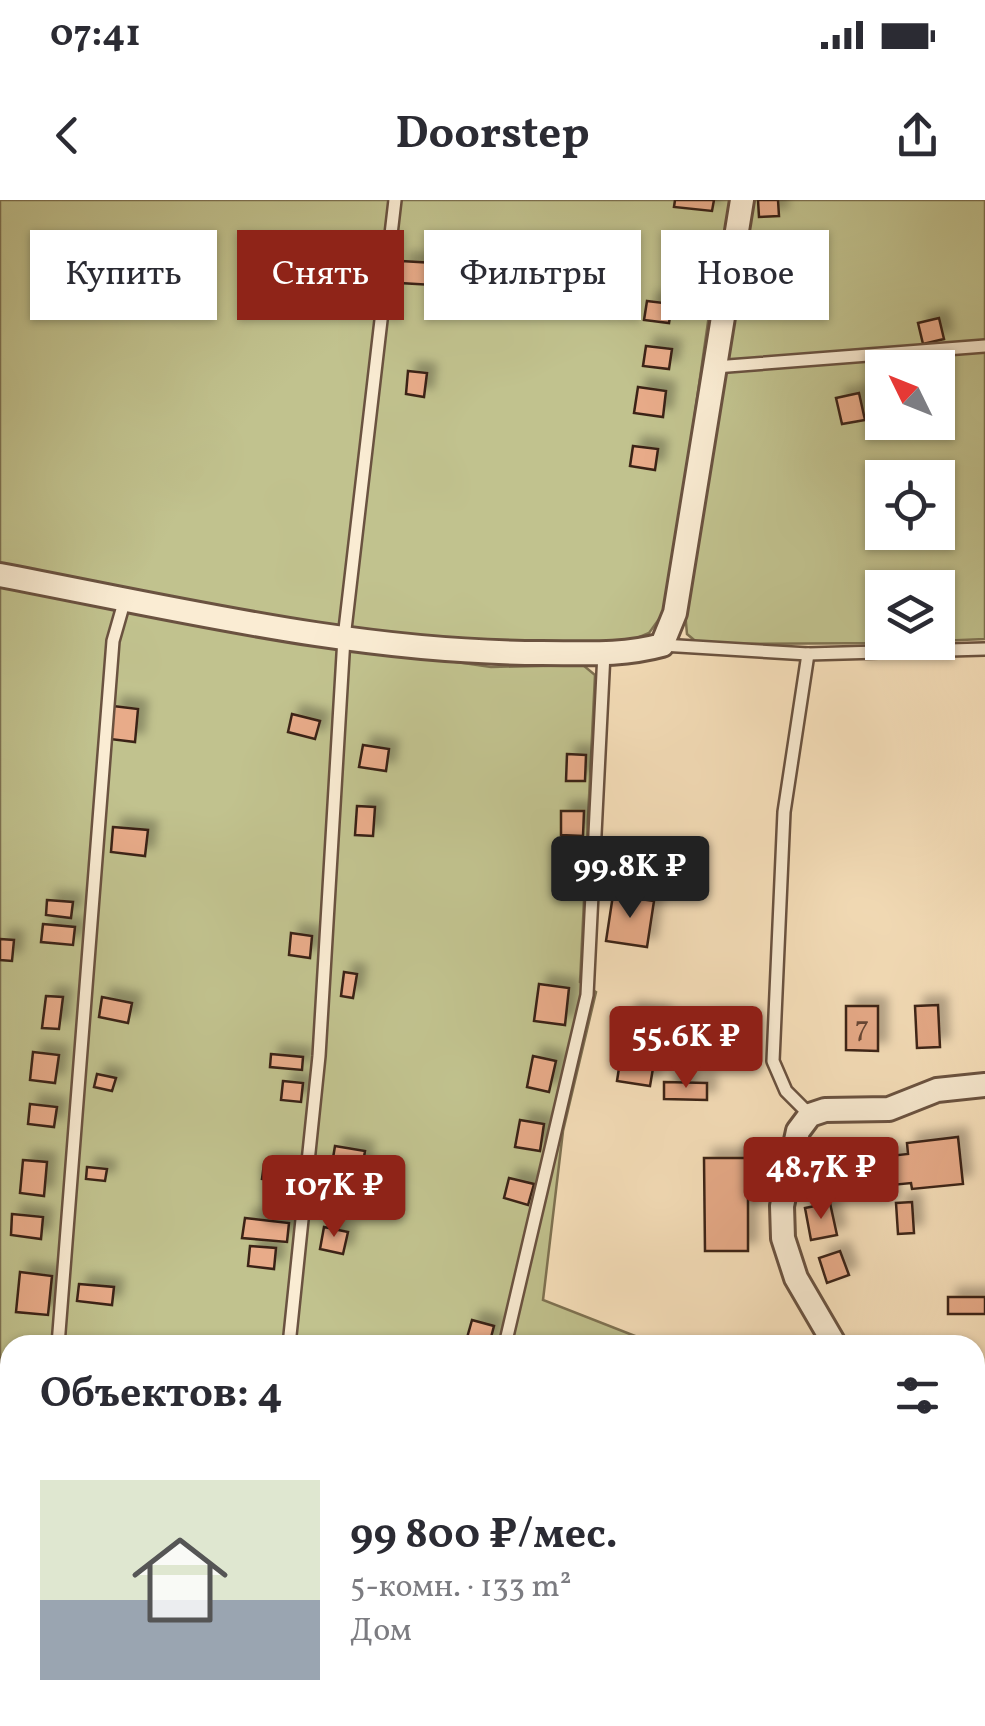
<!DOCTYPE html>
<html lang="ru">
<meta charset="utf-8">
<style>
:root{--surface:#fff;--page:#f2f2f3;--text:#2b2b33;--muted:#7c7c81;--line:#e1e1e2;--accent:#8f2418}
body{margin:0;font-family:Vollkorn,serif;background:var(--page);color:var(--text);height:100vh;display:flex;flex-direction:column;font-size:38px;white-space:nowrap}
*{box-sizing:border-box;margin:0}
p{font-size:32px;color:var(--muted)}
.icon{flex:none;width:55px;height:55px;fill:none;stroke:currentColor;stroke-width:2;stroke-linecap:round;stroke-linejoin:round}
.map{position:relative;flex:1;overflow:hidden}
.sheet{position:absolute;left:0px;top:1135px;width:985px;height:392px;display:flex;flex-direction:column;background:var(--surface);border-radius:30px 30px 0 0;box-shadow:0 2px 8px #0004}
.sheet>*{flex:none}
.banner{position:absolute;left:30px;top:30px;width:925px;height:90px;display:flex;gap:20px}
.needle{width:65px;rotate:313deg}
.buttons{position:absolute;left:865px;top:150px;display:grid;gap:20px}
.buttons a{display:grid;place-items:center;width:90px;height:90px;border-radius:0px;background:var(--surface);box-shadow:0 2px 8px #0004;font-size:50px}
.price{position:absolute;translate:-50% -85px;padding:0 22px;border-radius:10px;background:var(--accent);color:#fff;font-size:32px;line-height:65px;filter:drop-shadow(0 2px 5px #0008)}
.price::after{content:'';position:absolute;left:50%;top:60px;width:30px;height:22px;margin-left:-15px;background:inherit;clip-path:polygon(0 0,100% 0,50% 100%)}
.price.on{background:#222;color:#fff}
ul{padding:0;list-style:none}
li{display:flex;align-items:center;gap:30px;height:250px;padding:0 40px}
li+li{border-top:2px solid var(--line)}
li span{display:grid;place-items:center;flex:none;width:280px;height:200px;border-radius:0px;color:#555}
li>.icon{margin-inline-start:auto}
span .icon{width:120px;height:120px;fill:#fffc;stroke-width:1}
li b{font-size:42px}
h2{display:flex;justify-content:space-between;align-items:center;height:120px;padding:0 40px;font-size:42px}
.tag{padding:0 35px;border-radius:0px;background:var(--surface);box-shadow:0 2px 8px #0004;font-size:35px;line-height:90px}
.tag.on{background:var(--accent);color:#fff}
.status{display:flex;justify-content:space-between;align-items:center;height:70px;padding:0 50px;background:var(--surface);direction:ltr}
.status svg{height:28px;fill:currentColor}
header{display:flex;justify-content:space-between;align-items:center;height:130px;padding:0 40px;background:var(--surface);font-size:45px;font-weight:700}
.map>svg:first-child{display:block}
</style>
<div class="status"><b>07:41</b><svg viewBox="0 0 49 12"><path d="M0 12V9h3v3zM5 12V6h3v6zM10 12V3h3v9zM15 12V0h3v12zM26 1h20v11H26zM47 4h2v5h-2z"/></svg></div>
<header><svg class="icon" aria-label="back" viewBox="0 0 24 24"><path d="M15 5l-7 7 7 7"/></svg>Doorstep<svg class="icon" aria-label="share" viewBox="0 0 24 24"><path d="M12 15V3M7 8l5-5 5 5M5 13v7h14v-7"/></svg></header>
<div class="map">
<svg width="985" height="1526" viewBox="0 0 985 1526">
<defs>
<filter id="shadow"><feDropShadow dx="9" dy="-9" stdDeviation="5" flood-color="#0004"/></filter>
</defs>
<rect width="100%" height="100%" fill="#f8e1bc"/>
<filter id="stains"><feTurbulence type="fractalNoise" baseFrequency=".002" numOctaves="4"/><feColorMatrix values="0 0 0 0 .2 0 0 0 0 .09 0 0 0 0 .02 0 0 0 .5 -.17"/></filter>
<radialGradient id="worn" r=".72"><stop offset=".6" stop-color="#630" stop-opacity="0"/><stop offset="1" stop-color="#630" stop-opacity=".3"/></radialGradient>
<!-- green -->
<g fill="#c1c28e" stroke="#7e7252" stroke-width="2.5" fill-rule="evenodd">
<path d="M0 0H731L710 108 667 408 649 433 630 441 491 445 356 430 0 367Z"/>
<path d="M751 0H985V439L938 441V388H882V442L894 443 699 444 687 434 685 411ZM882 168H938V222H882ZM882 278H938V332H882Z"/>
<path d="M0 383 352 447 491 467 583 465 595 475 580 782 596 792 563 931 543 1100 658 1145H10V1518H824L823 1526H0Z"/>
<path d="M985 1335V1466L975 1463V1338Z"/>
</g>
<!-- building -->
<g fill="#e8ab89" stroke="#3a2317" stroke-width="2.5" filter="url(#shadow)">
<path d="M675 0H714L712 11 674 7Z"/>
<path d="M758 0H778L779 16 759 17Z"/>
<path d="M401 61 434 63 433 85 400 83Z"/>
<path d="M647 101 672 104 669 123 644 120Z"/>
<path d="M939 118 944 139 923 144 918 123Z"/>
<path d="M646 146 672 149 669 169 643 166Z"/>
<path d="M408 171 427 173 424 197 406 194Z"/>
<path d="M638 187 666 191 663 217 634 213Z"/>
<path d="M859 193 865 220 842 224 836 198Z"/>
<path d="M633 246 658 249 655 270 630 266Z"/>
<path d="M113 506 138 509 135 542 110 539Z"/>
<path d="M292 514 320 521 315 539 288 532Z"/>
<path d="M363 545 389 549 386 571 359 567Z"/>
<path d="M567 554 586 555 585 581H566Z"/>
<path d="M357 606 375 607 373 636 355 635Z"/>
<path d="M561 611H584L583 636 561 635Z"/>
<path d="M113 627 148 630 145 656 111 652Z"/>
<path d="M613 695 654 701 647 747 606 741Z"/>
<path d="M47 700 73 702 71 718 46 715Z"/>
<path d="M43 724 75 727 73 745 41 742Z"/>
<path d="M291 733 312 736 310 758 289 755Z"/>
<path d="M0 739 14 740 12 761 0 760Z"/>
<path d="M344 772 357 774 353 798 341 796Z"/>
<path d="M539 784 569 788 565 825 534 821Z"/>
<path d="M46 796 63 797 59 829 42 828Z"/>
<path d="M102 797 132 803 128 823 99 817Z"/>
<path d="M938 805 940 847 917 848 915 806Z"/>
<path d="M846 806H878V851L846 850Z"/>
<path d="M628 810 662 815 650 886 617 881Z"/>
<path d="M748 820 749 862 708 863 707 821Z"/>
<path d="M33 852 59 855 55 883 30 880Z"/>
<path d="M271 854 303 857 302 870 270 867Z"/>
<path d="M533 856 556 861 549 892 527 887Z"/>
<path d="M97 874 116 878 112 891 94 887Z"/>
<path d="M283 881 303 883 301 902 281 900Z"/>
<path d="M664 882 707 883V900L664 899Z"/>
<path d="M30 904 57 907 54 927 28 924Z"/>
<path d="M520 920 544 924 540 951 515 947Z"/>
<path d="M958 937 963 984 912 989 911 983 892 985 889 956 908 954 907 943Z"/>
<path d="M335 946 365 951 360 981 330 976Z"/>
<path d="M704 958H748V1051H705Z"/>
<path d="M23 960 47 962 44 996 20 993Z"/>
<path d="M264 964 292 967 291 982 262 979Z"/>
<path d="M87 967 107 969 105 981 86 979Z"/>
<path d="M509 978 534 984 528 1005 504 998Z"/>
<path d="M912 1002 914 1033 898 1034 896 1003Z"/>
<path d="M830 1003 837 1035 811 1040 805 1008Z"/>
<path d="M12 1014 43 1017 41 1039 11 1035Z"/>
<path d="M245 1018 289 1023 287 1042 242 1038Z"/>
<path d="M324 1027 348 1032 343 1054 320 1049Z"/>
<path d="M250 1046 276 1048 274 1069 248 1066Z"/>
<path d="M840 1051 849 1075 827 1083 819 1058Z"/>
<path d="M20 1072 52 1076 48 1115 16 1112Z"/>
<path d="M79 1084 114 1087 112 1105 77 1101Z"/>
<rect x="948" y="1097" width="37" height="17"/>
<path d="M472 1120 494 1126 489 1145H465Z"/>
</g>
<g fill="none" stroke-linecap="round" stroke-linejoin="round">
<defs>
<g id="service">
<path d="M715 167 985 146"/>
<path d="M662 445 808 454 985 449"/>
<path d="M808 454 784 612 773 861 786 891 810 915"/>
<path d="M58 1145 113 441 125 399"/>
<path d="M289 1145 319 856 344 438 395 0"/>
<path d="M505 1145 587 795 604 453"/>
</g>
<g id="minor">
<path d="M0 375C178 409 360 453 542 453 583 453 622 456 662 445L675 413 742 0"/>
<path d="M835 1145 796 1078 783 1038 782 1006 798 931 810 915 825 910 889 909 937 890 985 885"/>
<path d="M975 1299 985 1300"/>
<path d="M975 1328 985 1325"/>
<path d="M838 1518 841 1526"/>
<path d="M810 1526 822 1518"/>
</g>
</defs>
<!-- service casing -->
<use href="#service" stroke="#6a5240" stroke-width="16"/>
<!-- minor casing -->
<use href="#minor" stroke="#6a5240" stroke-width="28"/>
<!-- service -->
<use href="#service" stroke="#faecd3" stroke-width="11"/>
<!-- minor -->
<use href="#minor" stroke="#faecd3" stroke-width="22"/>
<defs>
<g id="rail">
<path d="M975 1477 985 1480"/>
<path d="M302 1526 329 1518"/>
</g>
</defs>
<!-- rail casing -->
<use href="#rail" stroke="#3a2317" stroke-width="11"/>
<!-- rail -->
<use href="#rail" stroke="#faecd3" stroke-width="8" stroke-dasharray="22" stroke-linecap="butt"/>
</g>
<g text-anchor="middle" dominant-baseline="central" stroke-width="9" stroke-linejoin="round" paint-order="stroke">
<!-- number labels -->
<g font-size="30" fill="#664534">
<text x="862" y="828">7</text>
</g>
</g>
<rect width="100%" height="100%" filter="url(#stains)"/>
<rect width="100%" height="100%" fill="url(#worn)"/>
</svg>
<div class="buttons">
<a><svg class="needle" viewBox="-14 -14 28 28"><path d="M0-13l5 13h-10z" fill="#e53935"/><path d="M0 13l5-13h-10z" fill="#7c7c81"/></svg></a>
<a><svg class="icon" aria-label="locate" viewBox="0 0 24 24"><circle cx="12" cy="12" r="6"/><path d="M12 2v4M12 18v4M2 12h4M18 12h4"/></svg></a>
<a><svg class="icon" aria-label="layers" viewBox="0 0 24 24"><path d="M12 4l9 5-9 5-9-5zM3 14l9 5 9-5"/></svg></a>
</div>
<b class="price on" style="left:630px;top:721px">99.8K ₽</b>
<b class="price" style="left:686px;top:891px">55.6K ₽</b>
<b class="price" style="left:821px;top:1022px">48.7K ₽</b>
<b class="price" style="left:334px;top:1040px">107K ₽</b>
<div class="banner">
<a class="tag">Купить</a>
<a class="tag on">Снять</a>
<a class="tag">Фильтры</a>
<a class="tag">Новое</a>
</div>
<section class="sheet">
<h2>Объектов: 4<svg class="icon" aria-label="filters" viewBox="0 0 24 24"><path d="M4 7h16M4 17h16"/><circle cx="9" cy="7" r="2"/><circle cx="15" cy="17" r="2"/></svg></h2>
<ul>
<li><span style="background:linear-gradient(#dfe7d0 60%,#9aa5b1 0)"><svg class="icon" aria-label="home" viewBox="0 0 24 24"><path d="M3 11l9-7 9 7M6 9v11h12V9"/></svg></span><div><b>99 800 ₽/мес.</b><p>5-комн. · 133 m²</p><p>Дом</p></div></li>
</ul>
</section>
</div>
